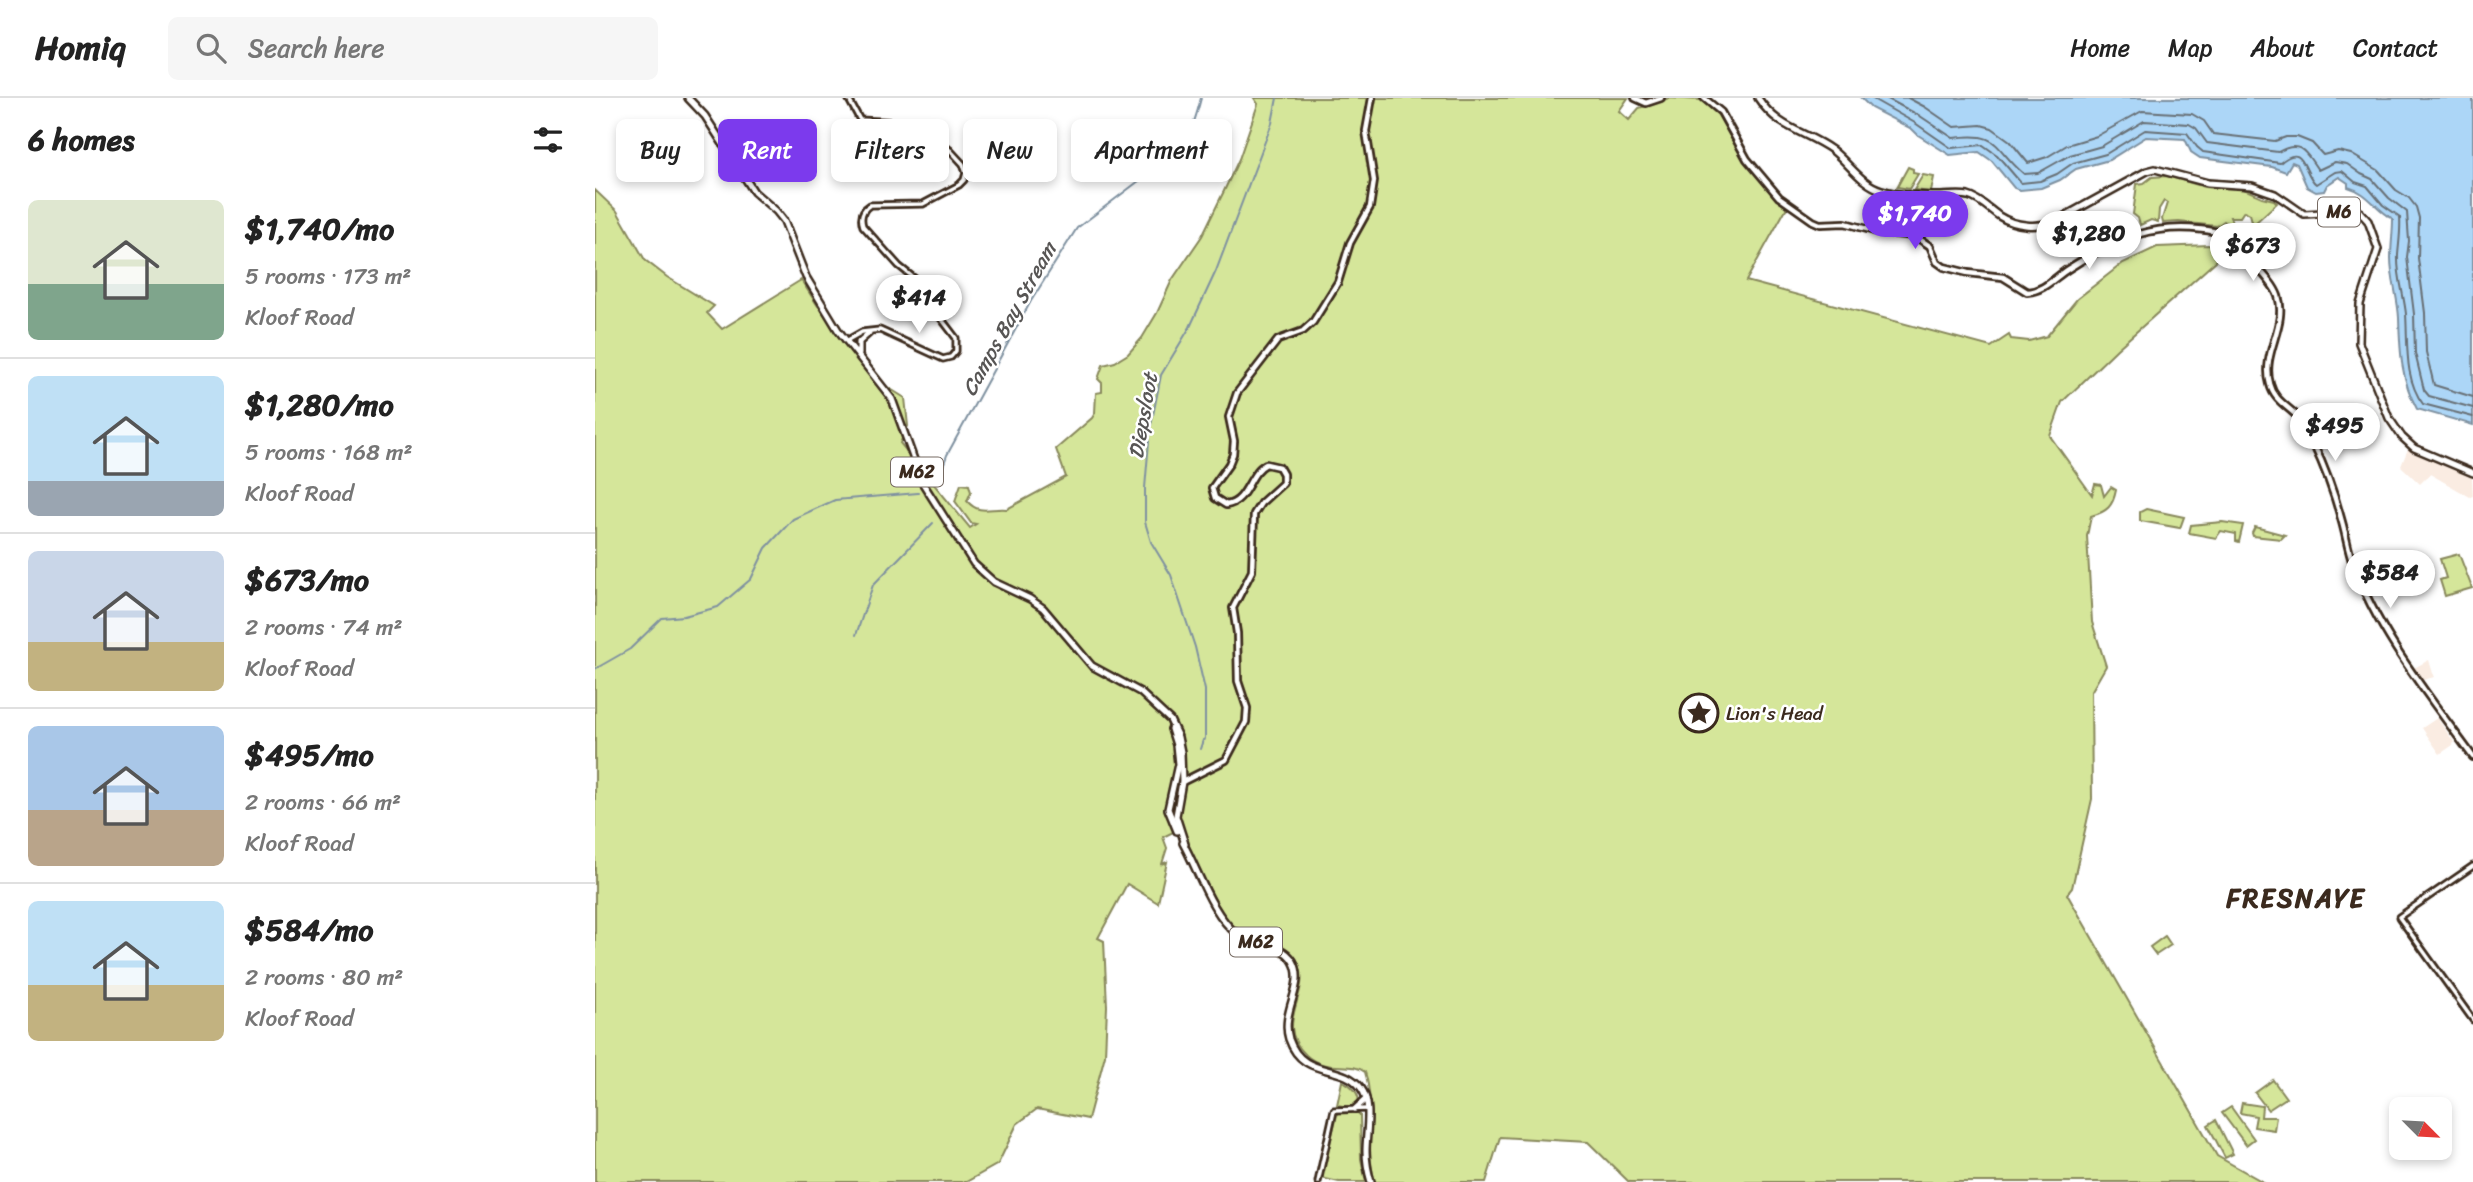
<!DOCTYPE html>
<meta charset="utf-8">
<style>
:root{--surface:#fff;--page:#f6f6f6;--text:#222;--muted:#767676;--line:#e0e0e0;--accent:#7c3aed}
body{margin:0;font-family:Sriracha,sans-serif;background:var(--page);color:var(--text);height:100vh;display:flex;flex-direction:column;font-size:26px;white-space:nowrap}
*{box-sizing:border-box;margin:0}
p{font-size:23px;color:var(--muted)}
.icon{flex:none;width:38px;height:38px;fill:none;stroke:currentColor;stroke-width:2;stroke-linecap:round;stroke-linejoin:round}
.map{position:relative;flex:1;overflow:hidden}
.details{display:flex;flex-direction:column;background:var(--surface);width:595px}
.details>*{flex:none}
.hud{position:absolute;left:21px;top:21px;width:665px;height:63px;display:flex;gap:14px}
.needle{width:46px;rotate:114deg}
.fabs{position:absolute;left:1794px;top:999px;display:grid;gap:14px}
.fabs a{display:grid;place-items:center;width:63px;height:63px;border-radius:10px;background:var(--surface);box-shadow:0 4px 10px #0003;font-size:35px}
.price{position:absolute;translate:-50% -60px;padding:0 16px;border-radius:24px;background:#fff;color:#222;font-size:23px;line-height:46px;filter:drop-shadow(0 2px 4px #0008)}
.price::after{content:'';position:absolute;left:50%;top:42px;width:21px;height:16px;margin-left:-10px;background:inherit;clip-path:polygon(0 0,100% 0,50% 100%)}
.price.on{background:var(--accent);color:#fff}
ul{padding:0;list-style:none}
li{display:flex;align-items:center;gap:21px;height:175px;padding:0 28px}
li+li{border-top:2px solid var(--line)}
li span{display:grid;place-items:center;flex:none;width:196px;height:140px;border-radius:10px;color:#555}
li>.icon{margin-inline-start:auto}
span .icon{width:84px;height:84px;fill:#fffc;stroke-width:1}
li b{font-size:30px}
h2{display:flex;justify-content:space-between;align-items:center;height:84px;padding:0 28px;font-size:30px}
.pill{padding:0 24px;border-radius:10px;background:var(--surface);box-shadow:0 4px 10px #0003;font-size:24px;line-height:63px}
.pill.on{background:var(--accent);color:#fff}
header{display:flex;align-items:center;gap:42px;box-sizing:border-box;height:98px;padding:0 35px;background:var(--surface);border-bottom:2px solid var(--line)}
header strong{font-size:33px}
nav{display:flex;gap:38px;margin-inline-start:auto;font-size:24px}
.search{width:490px;height:63px;background:var(--page);display:flex;align-items:center;gap:18px;box-sizing:border-box;padding:0 24px;border-radius:10px;color:var(--muted);font-size:26px}
main{display:flex;flex:1;min-height:0}
.map>svg:first-child{display:block}
</style>
<header>
<strong>Homiq</strong>
<div class="search"><svg class="icon" aria-label="search" viewBox="0 0 24 24"><circle cx="10" cy="10" r="6"/><path d="M15 15l6 6"/></svg>Search here</div>
<nav><a>Home</a><a>Map</a><a>About</a><a>Contact</a></nav>
</header>
<main>
<section class="details">
<h2>6 homes<svg class="icon" aria-label="filters" viewBox="0 0 24 24"><path d="M4 7h16M4 17h16"/><circle cx="9" cy="7" r="2"/><circle cx="15" cy="17" r="2"/></svg></h2>
<ul>
<li><span style="background:linear-gradient(#dfe7d0 60%,#7fa58c 0)"><svg class="icon" aria-label="home" viewBox="0 0 24 24"><path d="M3 11l9-7 9 7M6 9v11h12V9"/></svg></span><div><b>$1,740/mo</b><p>5 rooms · 173 m²</p><p>Kloof Road</p></div></li>
<li><span style="background:linear-gradient(#bfe0f5 75%,#9aa5b1 0)"><svg class="icon" aria-label="home" viewBox="0 0 24 24"><path d="M3 11l9-7 9 7M6 9v11h12V9"/></svg></span><div><b>$1,280/mo</b><p>5 rooms · 168 m²</p><p>Kloof Road</p></div></li>
<li><span style="background:linear-gradient(#c9d6e8 65%,#c2b280 0)"><svg class="icon" aria-label="home" viewBox="0 0 24 24"><path d="M3 11l9-7 9 7M6 9v11h12V9"/></svg></span><div><b>$673/mo</b><p>2 rooms · 74 m²</p><p>Kloof Road</p></div></li>
<li><span style="background:linear-gradient(#a9c7e8 60%,#b9a48a 0)"><svg class="icon" aria-label="home" viewBox="0 0 24 24"><path d="M3 11l9-7 9 7M6 9v11h12V9"/></svg></span><div><b>$495/mo</b><p>2 rooms · 66 m²</p><p>Kloof Road</p></div></li>
<li><span style="background:linear-gradient(#bfe0f5 60%,#c2b280 0)"><svg class="icon" aria-label="home" viewBox="0 0 24 24"><path d="M3 11l9-7 9 7M6 9v11h12V9"/></svg></span><div><b>$584/mo</b><p>2 rooms · 80 m²</p><p>Kloof Road</p></div></li>
</ul>
</section>
<div class="map">
<svg width="1878" height="1084" viewBox="0 0 1878 1084">
<rect width="100%" height="100%" fill="#fff"/>
<filter id="ink" filterUnits="userSpaceOnUse"><feTurbulence type="fractalNoise" baseFrequency=".0143" numOctaves="2"/><feDisplacementMap in="SourceGraphic" scale="14" xChannelSelector="R" yChannelSelector="G"/><feConvolveMatrix kernelMatrix="1 2 1 2 8 2 1 2 1" color-interpolation-filters="sRGB"/></filter>
<g filter="url(#ink)">
<!-- built -->
<g fill="#faece2">
<path d="M1813 351 1818 355 1877 377 1878 398 1875 399 1835 376 1825 386 1806 368Z"/>
<path d="M1834 562 1839 579 1828 582 1819 570Z"/>
<path d="M1842 620 1859 644 1858 647 1845 656 1827 630Z"/>
</g>
<!-- green -->
<g fill="#d5e69a" stroke="#88885c" stroke-width="2">
<path d="M659 0H1033L1024 13 1034 22 1044 10 1074 0 1106 2 1123 17 1150 64 1182 102 1192 109 1151 183 1396 249 1414 237 1416 241 1434 243 1452 238 1482 201 1528 165 1562 149 1615 147 1631 154 1522 251 1467 304 1455 338 1497 397 1500 386 1506 387 1509 398 1516 389 1521 392C1518 408 1512 414 1496 418L1492 438 1497 524 1511 568 1496 594 1497 701 1477 790 1472 796 1622 1058 1668 1084H1034L993 1044 905 1039 891 1084H780C769 1048 781 1010 770 974 756 962 731 976 711 957 676 924 720 895 702 862 689 838 661 847 643 832 621 815 598 756 586 730L568 739 572 750 567 766 572 764 563 805 532 786 503 840 509 843 512 908 510 957 493 1021 442 1011 422 1026 403 1066 371 1084H0V92L22 113 50 162 72 179 119 208 112 215 127 231 206 182 223 208 242 225 264 264 281 282 310 300 313 328 305 345 375 430 381 426 376 425 360 403 366 386 374 387 376 394 372 403C385 418 396 409 412 411L471 379 461 351 497 320 500 315 501 295 507 294V285L503 281 508 267 520 264 533 256 547 240 562 215 577 182 607 138 629 93 644 61 663 6Z"/>
<path d="M1313 69 1318 71V75L1323 76 1314 91 1302 89Z"/>
<path d="M1328 77 1339 79 1336 94 1319 92Z"/>
<path d="M1572 78 1610 89 1649 91 1667 99 1679 102 1682 105 1658 127 1655 116 1649 113 1645 119H1635L1637 124 1635 127 1629 123 1622 128 1584 124 1568 125 1567 121 1572 105 1569 103 1564 111 1563 124 1556 122 1545 127 1543 120 1538 116 1542 86 1549 85 1557 79Z"/>
<path d="M1551 411 1589 419 1585 430 1545 423V414Z"/>
<path d="M1627 424 1648 427 1644 444 1641 443V436L1626 433 1621 440 1594 435 1596 427Z"/>
<path d="M1660 429 1690 437 1686 441 1658 438 1657 435Z"/>
<path d="M1864 456 1877 490 1850 498 1845 482 1851 480 1845 461Z"/>
<path d="M1570 838 1576 847 1561 857 1555 849Z"/>
<path d="M1678 982 1691 1000 1673 1012 1660 995Z"/>
<path d="M747 983C757 987 766 996 763 1007L753 1009 742 1007Z"/>
<path d="M1647 1005 1667 1008 1666 1019H1681L1679 1032 1659 1029 1661 1018 1645 1015Z"/>
<path d="M1636 1009 1659 1041 1651 1047 1627 1015Z"/>
<path d="M745 1014H762L765 1017 766 1061 771 1084H744L726 1080 742 1017Z"/>
<path d="M1621 1022 1638 1056 1630 1060 1613 1027Z"/>
</g>
<!-- water -->
<path fill="#acd6f7" stroke="#7f91a0" stroke-width="2" d="M1266 0H1878V327L1822 311C1806 282 1805 253 1804 220 1803 200 1796 180 1796 160 1796 147 1798 134 1798 121 1779 110 1774 95 1753 89V85L1744 79 1732 87 1729 93 1721 94 1712 89 1702 66 1697 64 1691 74 1677 69 1605 60 1596 54 1590 41 1551 39 1514 62 1481 71 1465 82 1446 90 1425 92 1419 90 1397 63 1384 54 1355 57 1323 37 1317 31 1276 10Z"/>
<g fill="none" stroke-linecap="round" stroke-linejoin="round">
<!-- shore -->
<g stroke="#686f75" stroke-width="2">
<path d="M1276 0 1320 25 1356 50 1388 47 1402 57 1426 85 1445 83 1462 76 1478 65 1511 56 1550 32 1592 35 1602 49 1608 54 1685 65C1710 43 1708 76 1721 86L1740 74 1747 73 1760 84 1772 88 1788 107 1805 119C1806 133 1804 144 1803 157 1802 177 1809 197 1811 216 1813 246 1809 281 1828 306L1878 319"/>
<path d="M1291 0 1325 18 1358 40C1406 33 1398 50 1429 76L1443 75 1475 57 1507 48 1549 23 1594 26 1601 30 1612 45 1683 54C1706 41 1711 55 1723 72L1740 64 1752 66 1766 76 1777 81 1794 100 1812 114 1814 143 1812 159 1819 216 1820 255 1829 292 1834 298 1878 310"/>
<path d="M1313 0 1330 9 1359 29 1386 27 1397 30 1415 43 1433 65 1452 59 1472 47 1502 38 1547 13 1597 16 1609 23 1618 36 1680 43 1691 39H1702L1717 45 1728 57 1743 53 1756 56 1783 72 1801 92 1814 100 1821 109 1824 120 1823 160 1830 215 1831 254 1839 287 1878 299"/>
</g>
<!-- stream -->
<g stroke="#7f91a0" stroke-width="2">
<path d="M568 64C594 44 598 31 606 0"/>
<path d="M345 377 352 357 436 203 482 130 561 70"/>
<path d="M261 537 278 487 338 425"/>
<path d="M0 571 35 551 67 520 89 518 123 509 156 481 171 450 198 421 240 402 323 395"/>
<path d="M605 651 608 642 610 641V592L600 549 576 477 556 444 550 424V390L555 332 566 277 595 229 621 173 677 25 682 0"/>
</g>
<defs>
<g id="tertiary">
<path d="M251 243 267 234 285 232 348 261 356 259 361 253V240L345 219 334 192 304 168 268 128C265 119 267 112 275 107L328 106 364 87 369 82 371 75 368 66 355 52 321 25 265 22 253 0"/>
<path d="M1878 768 1804 819 1878 922"/>
<path d="M723 1084 739 1012 772 1011"/>
</g>
<g id="secondary">
<path d="M1040 0 1051 5 1066 0"/>
<path d="M1109 0 1126 14 1152 61 1184 99 1218 123 1225 126 1250 125 1283 134 1320 138 1335 148 1342 164 1349 169 1373 175 1408 179 1432 194C1449 193 1459 180 1473 171 1521 140 1563 122 1622 134 1638 137 1644 148 1654 160 1663 171 1678 184 1683 198 1693 227 1666 255 1675 286 1679 302 1691 307 1702 318 1709 325 1714 335 1718 345 1730 370 1740 398 1747 424 1751 438 1753 452 1758 466 1784 537 1834 598 1878 659"/>
<path d="M587 684 631 662 651 624 652 610 643 583 642 535 638 510 657 473 659 416 666 405 688 385V376L684 369 671 366C653 375 653 404 631 407L620 400 617 390 634 366 638 356 639 343 634 319 642 295 683 242 708 233 718 224 743 184 755 145 775 109 779 83 771 33 777 0"/>
</g>
<g id="primary">
<path d="M93 0 110 18 159 94 181 113 189 123 211 179 243 232 297 301 327 384 379 466 399 484 435 501 448 510 497 568 545 594 575 622 583 639 586 654 587 684 581 718 590 746"/>
<path d="M1163 0C1183 31 1210 33 1237 52 1253 64 1267 87 1287 92 1305 98 1327 98 1346 98 1355 98 1364 96 1373 98 1385 101 1394 111 1404 118 1421 129 1443 130 1461 123L1552 73 1560 71 1613 85 1657 88 1680 96 1709 116 1764 113 1773 123 1783 151 1765 206 1764 245 1794 320 1807 339 1819 350 1878 375"/>
<path d="M264 256V244L274 235"/>
<path d="M576 631 581 647 583 666 573 711 582 733"/>
<path d="M588 745C603 772 617 817 642 836 659 850 685 842 698 863 712 887 685 912 694 941 708 982 747 964 766 990 778 1006 771 1033 771 1053 771 1064 773 1074 776 1084"/>
<path d="M760 1011 771 1001"/>
</g>
</defs>
<!-- tertiary casing -->
<use href="#tertiary" stroke="#3b2a1e" stroke-width="9"/>
<!-- secondary casing -->
<use href="#secondary" stroke="#3b2a1e" stroke-width="10"/>
<!-- primary casing -->
<use href="#primary" stroke="#3b2a1e" stroke-width="10"/>
<!-- tertiary -->
<use href="#tertiary" stroke="#fff" stroke-width="3.5"/>
<!-- secondary -->
<use href="#secondary" stroke="#fff" stroke-width="4.5"/>
<!-- primary -->
<use href="#primary" stroke="#fff" stroke-width="5"/>
</g>
</g>
<!-- icons -->
<defs>
<symbol id="sight-ring" viewBox="-11 -11 22 22"><circle r="9.5" fill="#fff" stroke="#3b2a1e" stroke-width="1.5"/><path d="M0-6L1.8-2.2L6-1.7L2.9 1.2L3.7 5.4L0 3.3L-3.7 5.4L-2.9 1.2L-6-1.7L-1.8-2.2Z" fill="#3b2a1e"/></symbol>
</defs>
<g fill-rule="evenodd">
<use href="#sight-ring" x="1082" y="593" width="44" height="44"/>
</g>
<g text-anchor="middle" dominant-baseline="central" stroke-width="5" stroke-linejoin="round" paint-order="stroke">
<!-- shield labels -->
<g fill="#fff" stroke="#766a62" stroke-width="2">
<rect x="1723" y="99.5" width="42" height="29" rx="5"/>
<rect x="296" y="359.5" width="52" height="29" rx="5"/>
<rect x="635" y="829.5" width="52" height="29" rx="5"/>
</g>
<g font-size="18" font-weight="bold" fill="#3b2a1e">
<text x="1744" y="114">M6</text>
<text x="322" y="374">M62</text>
<text x="661" y="844">M62</text>
</g>
<!-- poi labels -->
<g font-size="19" fill="#3b2a1e" stroke="#fff" text-anchor="start">
<text x="1131" y="615">Lion's Head</text>
</g>
<!-- water labels -->
<g font-size="21" font-style="italic" fill="#575554" stroke="#fff">
<text transform="translate(414 221) rotate(-61)">Camps Bay Stream</text>
<text transform="translate(548 318) rotate(-80)">Diepsloot</text>
</g>
<!-- district labels -->
<g font-size="26" font-weight="bold" letter-spacing="2" fill="#3b2a1e" stroke="#fff">
<text x="1701" y="800">FRESNAYE</text>
</g>
</g>
</svg>
<div class="fabs">
<a><svg class="needle" viewBox="-14 -14 28 28"><path d="M0-13l5 13h-10z" fill="#e53935"/><path d="M0 13l5-13h-10z" fill="#767676"/></svg></a>
</div>
<b class="price on" style="left:1320px;top:153px">$1,740</b>
<b class="price" style="left:1494px;top:173px">$1,280</b>
<b class="price" style="left:1658px;top:185px">$673</b>
<b class="price" style="left:324px;top:237px">$414</b>
<b class="price" style="left:1740px;top:365px">$495</b>
<b class="price" style="left:1795px;top:512px">$584</b>
<div class="hud">
<a class="pill">Buy</a>
<a class="pill on">Rent</a>
<a class="pill">Filters</a>
<a class="pill">New</a>
<a class="pill">Apartment</a>
</div>
</div>
</main>
